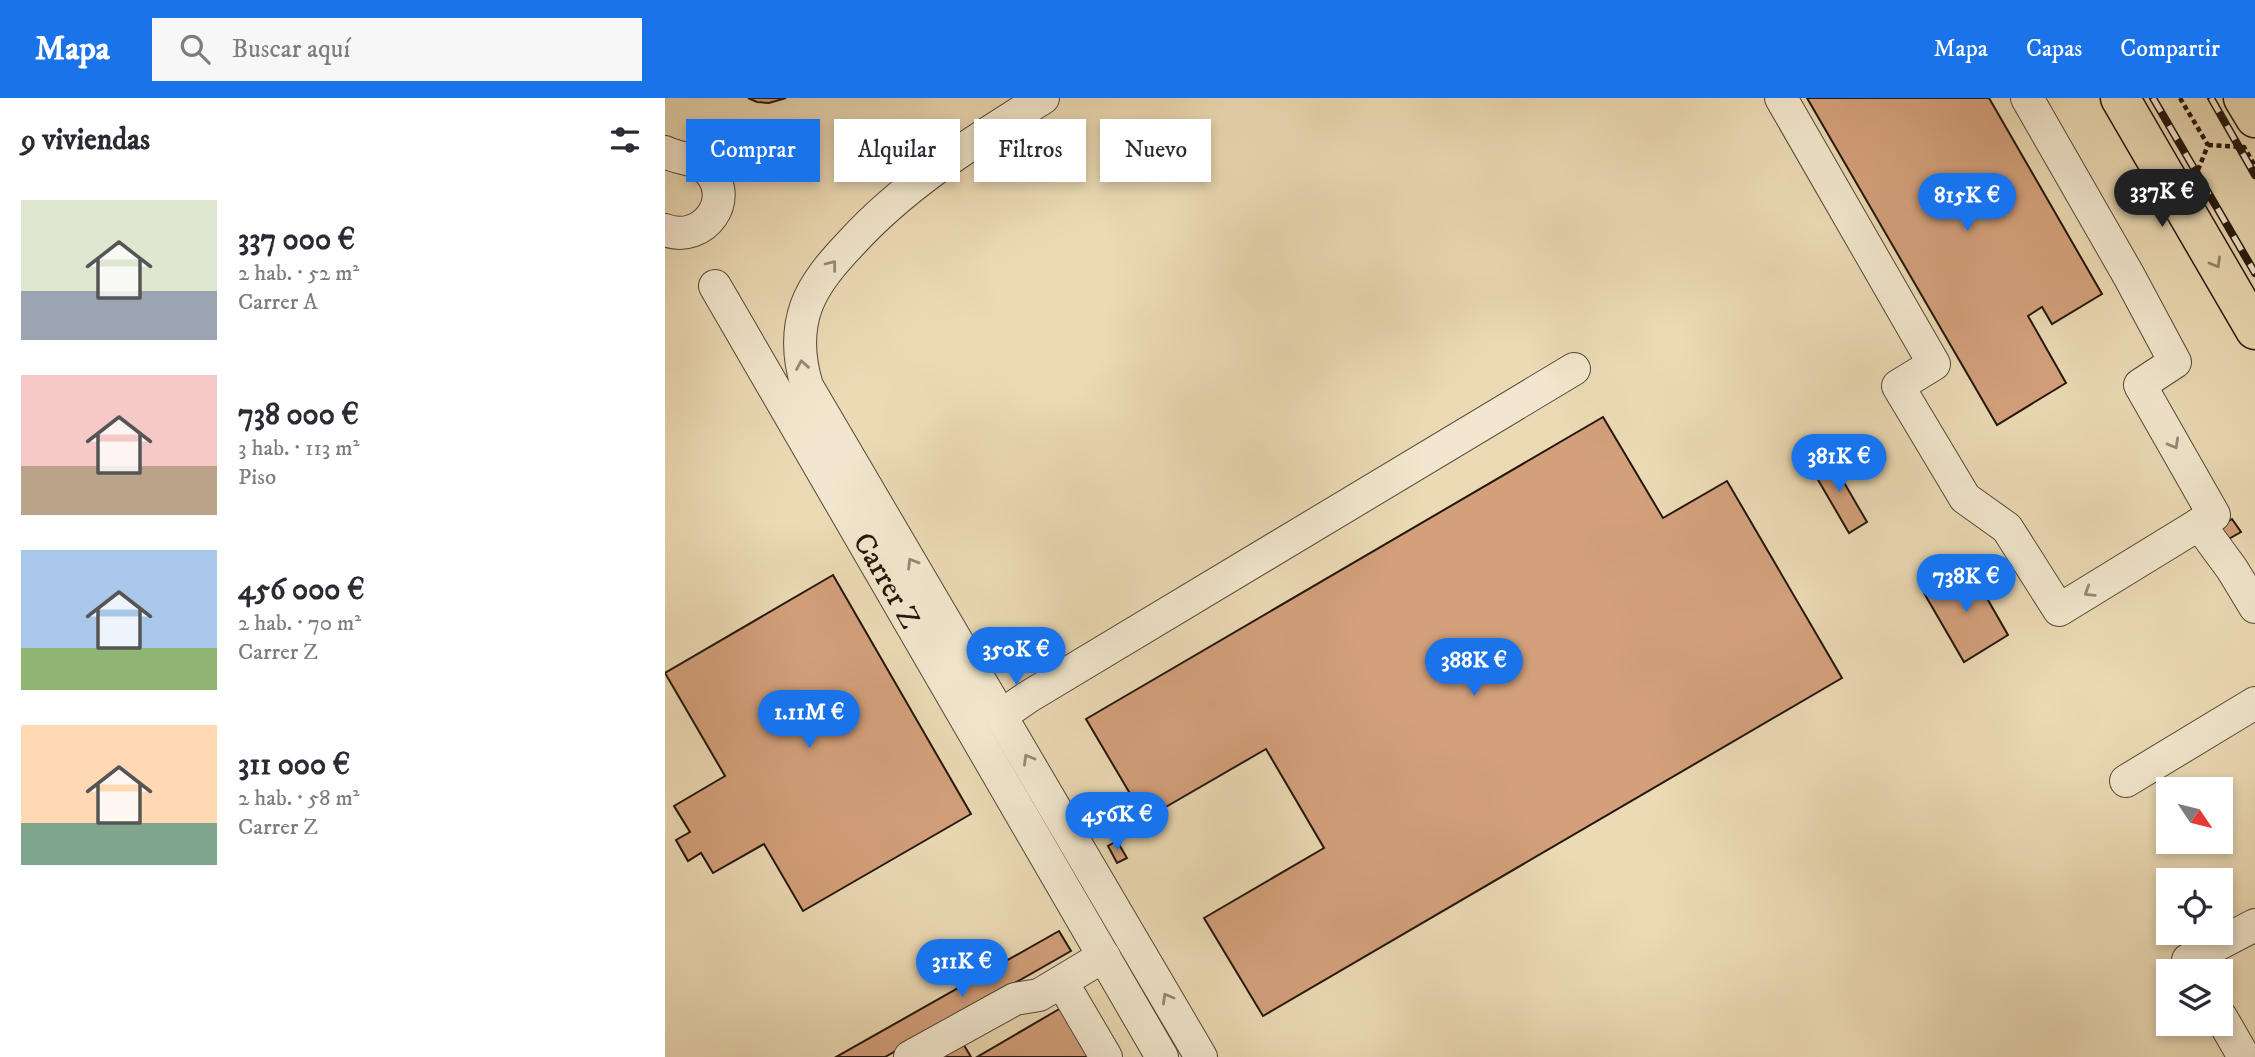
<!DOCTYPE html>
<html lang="es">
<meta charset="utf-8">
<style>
:root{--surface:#fff;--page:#f7f7f7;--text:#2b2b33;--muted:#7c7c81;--accent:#1a73e8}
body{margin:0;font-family:"IM FELL DW Pica",serif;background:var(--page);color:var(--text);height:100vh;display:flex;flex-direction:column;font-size:26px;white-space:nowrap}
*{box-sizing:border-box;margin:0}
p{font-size:23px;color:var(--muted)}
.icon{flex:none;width:38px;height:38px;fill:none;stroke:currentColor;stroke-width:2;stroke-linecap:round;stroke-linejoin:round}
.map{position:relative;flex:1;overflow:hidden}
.sheet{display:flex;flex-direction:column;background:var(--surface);width:665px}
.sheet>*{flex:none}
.banner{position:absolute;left:21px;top:21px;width:665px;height:63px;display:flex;gap:14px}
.needle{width:46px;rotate:125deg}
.fabs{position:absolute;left:1491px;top:679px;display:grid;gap:14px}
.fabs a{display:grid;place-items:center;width:77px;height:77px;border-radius:0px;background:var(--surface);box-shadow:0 4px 10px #0003;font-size:35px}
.price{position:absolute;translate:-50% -60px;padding:0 16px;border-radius:24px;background:var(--accent);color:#fff;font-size:23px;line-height:46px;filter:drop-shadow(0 2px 4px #0008)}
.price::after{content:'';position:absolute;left:50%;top:42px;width:21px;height:16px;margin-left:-10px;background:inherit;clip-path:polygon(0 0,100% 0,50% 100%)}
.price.current{background:#222;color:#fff}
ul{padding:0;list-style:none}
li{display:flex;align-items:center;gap:21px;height:175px;padding:0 21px}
li span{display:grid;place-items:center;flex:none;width:196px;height:140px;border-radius:0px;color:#555}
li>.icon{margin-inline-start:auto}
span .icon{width:84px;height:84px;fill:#fffc;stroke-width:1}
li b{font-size:30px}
h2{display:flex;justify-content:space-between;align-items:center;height:84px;padding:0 21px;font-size:30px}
.pill{padding:0 24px;border-radius:0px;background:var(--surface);box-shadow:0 4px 10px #0003;font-size:24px;line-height:63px}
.pill.current{background:var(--accent);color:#fff}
header{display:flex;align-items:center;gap:42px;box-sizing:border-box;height:98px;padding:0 35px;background:var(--accent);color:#fff}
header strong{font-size:33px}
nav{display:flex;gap:38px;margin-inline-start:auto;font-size:24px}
.search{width:490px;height:63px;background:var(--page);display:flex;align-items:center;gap:18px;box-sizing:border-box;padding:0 24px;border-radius:0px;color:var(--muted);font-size:26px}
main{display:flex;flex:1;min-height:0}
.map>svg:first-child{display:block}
</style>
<header>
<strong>Mapa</strong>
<div class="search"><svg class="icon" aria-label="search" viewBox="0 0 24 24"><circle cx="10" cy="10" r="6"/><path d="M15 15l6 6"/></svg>Buscar aquí</div>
<nav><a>Mapa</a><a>Capas</a><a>Compartir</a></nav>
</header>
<main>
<section class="sheet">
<h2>9 viviendas<svg class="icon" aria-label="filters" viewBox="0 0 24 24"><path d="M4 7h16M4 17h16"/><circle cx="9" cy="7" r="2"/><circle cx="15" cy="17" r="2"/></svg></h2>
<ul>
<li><span style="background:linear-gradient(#dfe7d0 65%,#9aa5b1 0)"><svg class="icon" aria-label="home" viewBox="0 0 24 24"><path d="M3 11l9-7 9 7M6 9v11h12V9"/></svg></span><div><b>337 000 €</b><p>2 hab. · 52 m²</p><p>Carrer A</p></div></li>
<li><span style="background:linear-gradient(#f6c9c9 65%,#b9a48a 0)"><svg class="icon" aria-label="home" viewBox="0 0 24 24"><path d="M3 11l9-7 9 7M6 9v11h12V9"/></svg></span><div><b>738 000 €</b><p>3 hab. · 113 m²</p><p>Piso</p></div></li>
<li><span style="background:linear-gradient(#a9c7e8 70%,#8fb573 0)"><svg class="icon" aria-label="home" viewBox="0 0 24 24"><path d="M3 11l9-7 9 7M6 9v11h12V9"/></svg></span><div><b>456 000 €</b><p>2 hab. · 70 m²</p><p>Carrer Z</p></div></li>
<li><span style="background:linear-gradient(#ffd9b3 70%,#7fa58c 0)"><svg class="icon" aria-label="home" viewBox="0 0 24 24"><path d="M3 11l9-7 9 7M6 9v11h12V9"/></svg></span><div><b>311 000 €</b><p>2 hab. · 58 m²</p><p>Carrer Z</p></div></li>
</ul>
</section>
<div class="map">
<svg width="1590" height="959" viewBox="0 0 1590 959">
<rect width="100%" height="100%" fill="#ebdab4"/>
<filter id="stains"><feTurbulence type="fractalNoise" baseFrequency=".00286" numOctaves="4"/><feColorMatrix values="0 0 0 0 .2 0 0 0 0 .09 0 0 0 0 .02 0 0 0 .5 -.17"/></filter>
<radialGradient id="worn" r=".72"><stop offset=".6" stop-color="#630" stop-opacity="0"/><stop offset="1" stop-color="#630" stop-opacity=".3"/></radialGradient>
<!-- building -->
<g fill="#d3a07b" stroke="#23170d" stroke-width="2">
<path d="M83 0H121L104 5 92 4Z"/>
<path d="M1142 0H1324L1437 196 1387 226 1377 209 1363 218 1401 285 1332 327Z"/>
<path d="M938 319 998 420 1062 383 1177 580 598 918 539 820 659 750 601 651 480 721 421 621Z"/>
<path d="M1163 357 1202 424 1184 435 1145 368Z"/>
<path d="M1567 421 1576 434 1562 442 1554 429Z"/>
<path d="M1303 467 1343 537 1299 564 1259 495Z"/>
<path d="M168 477 306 716 138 813 99 746 48 775 36 755 23 763 11 742 25 734 9 708 60 678 0 575Z"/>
<path d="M452 743 462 760 452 765 443 748Z"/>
<path d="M394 833 406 853 220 959H171Z"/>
<path d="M396 910 424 959H312Z"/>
<path d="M296 942 306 959H268Z"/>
</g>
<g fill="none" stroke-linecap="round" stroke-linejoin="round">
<defs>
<g id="minor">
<path d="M378 0C310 43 242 84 187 144 169 163 150 184 141 209 132 235 134 262 142 288L536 959"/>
<path d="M1116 0 1269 266 1233 288 1300 400 1342 430 1394 512 1549 417 1475 287 1510 264 1464 178 1362 0"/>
<path d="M0 54C13 61 30 60 41 70 73 99 39 147 0 132"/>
<path d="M50 188 497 959"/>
<path d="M1534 426 1567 471 1590 509"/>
<path d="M337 617 363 599 909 271"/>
<path d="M1461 683 1590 605"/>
<path d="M1529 873 1523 862 1590 827"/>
<path d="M397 884 441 959"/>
<path d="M1556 919 1579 959"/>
<path d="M245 959 350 901 374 897 439 858"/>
</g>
<g id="major">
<path d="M1455 0 1590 232"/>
<path d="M1578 0 1590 20"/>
</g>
</defs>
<!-- minor casing -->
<use href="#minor" stroke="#554837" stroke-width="34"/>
<!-- major casing -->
<use href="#major" stroke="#23170d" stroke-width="41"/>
<!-- path -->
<g stroke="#23170d" stroke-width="4.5" stroke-dasharray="5 3.5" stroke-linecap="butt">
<path d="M1515 0 1543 47"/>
<path d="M1543 47 1579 49 1590 68"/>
<path d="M1533 72 1543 47"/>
</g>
<!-- minor -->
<use href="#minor" stroke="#f2e7ce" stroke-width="32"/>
<!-- major -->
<use href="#major" stroke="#ebdab4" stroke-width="38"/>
<defs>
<g id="rail">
<path d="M1488 0 1590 175"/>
<path d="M1546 0 1590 77"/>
</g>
</defs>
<!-- rail casing -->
<use href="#rail" stroke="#23170d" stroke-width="8"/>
<!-- rail -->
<use href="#rail" stroke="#f2e7ce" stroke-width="5" stroke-dasharray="16" stroke-linecap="butt"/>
</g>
<!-- one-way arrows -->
<defs><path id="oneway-chevron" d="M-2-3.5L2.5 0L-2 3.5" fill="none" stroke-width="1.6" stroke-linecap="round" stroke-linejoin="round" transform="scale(1.75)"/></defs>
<use stroke="#918269" href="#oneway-chevron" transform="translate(1551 165) rotate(60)"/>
<g stroke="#958977">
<use href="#oneway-chevron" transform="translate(167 167) rotate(-52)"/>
<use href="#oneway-chevron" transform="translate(137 267) rotate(-100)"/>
<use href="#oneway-chevron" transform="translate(1509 346) rotate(61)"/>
<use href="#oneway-chevron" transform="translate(247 465) rotate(-121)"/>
<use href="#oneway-chevron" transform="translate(1424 494) rotate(148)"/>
<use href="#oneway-chevron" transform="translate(363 661) rotate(-120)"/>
<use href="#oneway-chevron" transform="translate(502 900) rotate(-120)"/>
</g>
<g text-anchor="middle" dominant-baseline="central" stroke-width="5" stroke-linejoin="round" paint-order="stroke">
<!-- street labels -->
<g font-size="30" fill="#23170d" stroke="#f2e7ce">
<text transform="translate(221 483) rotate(60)">Carrer Z</text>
</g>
</g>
<rect width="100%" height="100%" filter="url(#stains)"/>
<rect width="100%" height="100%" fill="url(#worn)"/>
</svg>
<div class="fabs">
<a><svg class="needle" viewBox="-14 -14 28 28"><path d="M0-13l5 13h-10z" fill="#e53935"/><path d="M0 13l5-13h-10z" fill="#7c7c81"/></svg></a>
<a><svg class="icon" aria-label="locate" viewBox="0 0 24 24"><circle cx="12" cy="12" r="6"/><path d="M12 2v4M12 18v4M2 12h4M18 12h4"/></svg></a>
<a><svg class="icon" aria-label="layers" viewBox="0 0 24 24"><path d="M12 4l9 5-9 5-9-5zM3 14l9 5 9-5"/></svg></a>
</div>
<b class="price current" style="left:1497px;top:131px">337K €</b>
<b class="price" style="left:1302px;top:135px">815K €</b>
<b class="price" style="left:1174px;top:396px">381K €</b>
<b class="price" style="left:1301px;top:516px">738K €</b>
<b class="price" style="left:351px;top:589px">350K €</b>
<b class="price" style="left:809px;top:600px">388K €</b>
<b class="price" style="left:144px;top:652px">1.11M €</b>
<b class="price" style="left:452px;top:754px">456K €</b>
<b class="price" style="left:297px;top:901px">311K €</b>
<div class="banner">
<a class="pill current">Comprar</a>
<a class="pill">Alquilar</a>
<a class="pill">Filtros</a>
<a class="pill">Nuevo</a>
</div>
</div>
</main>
